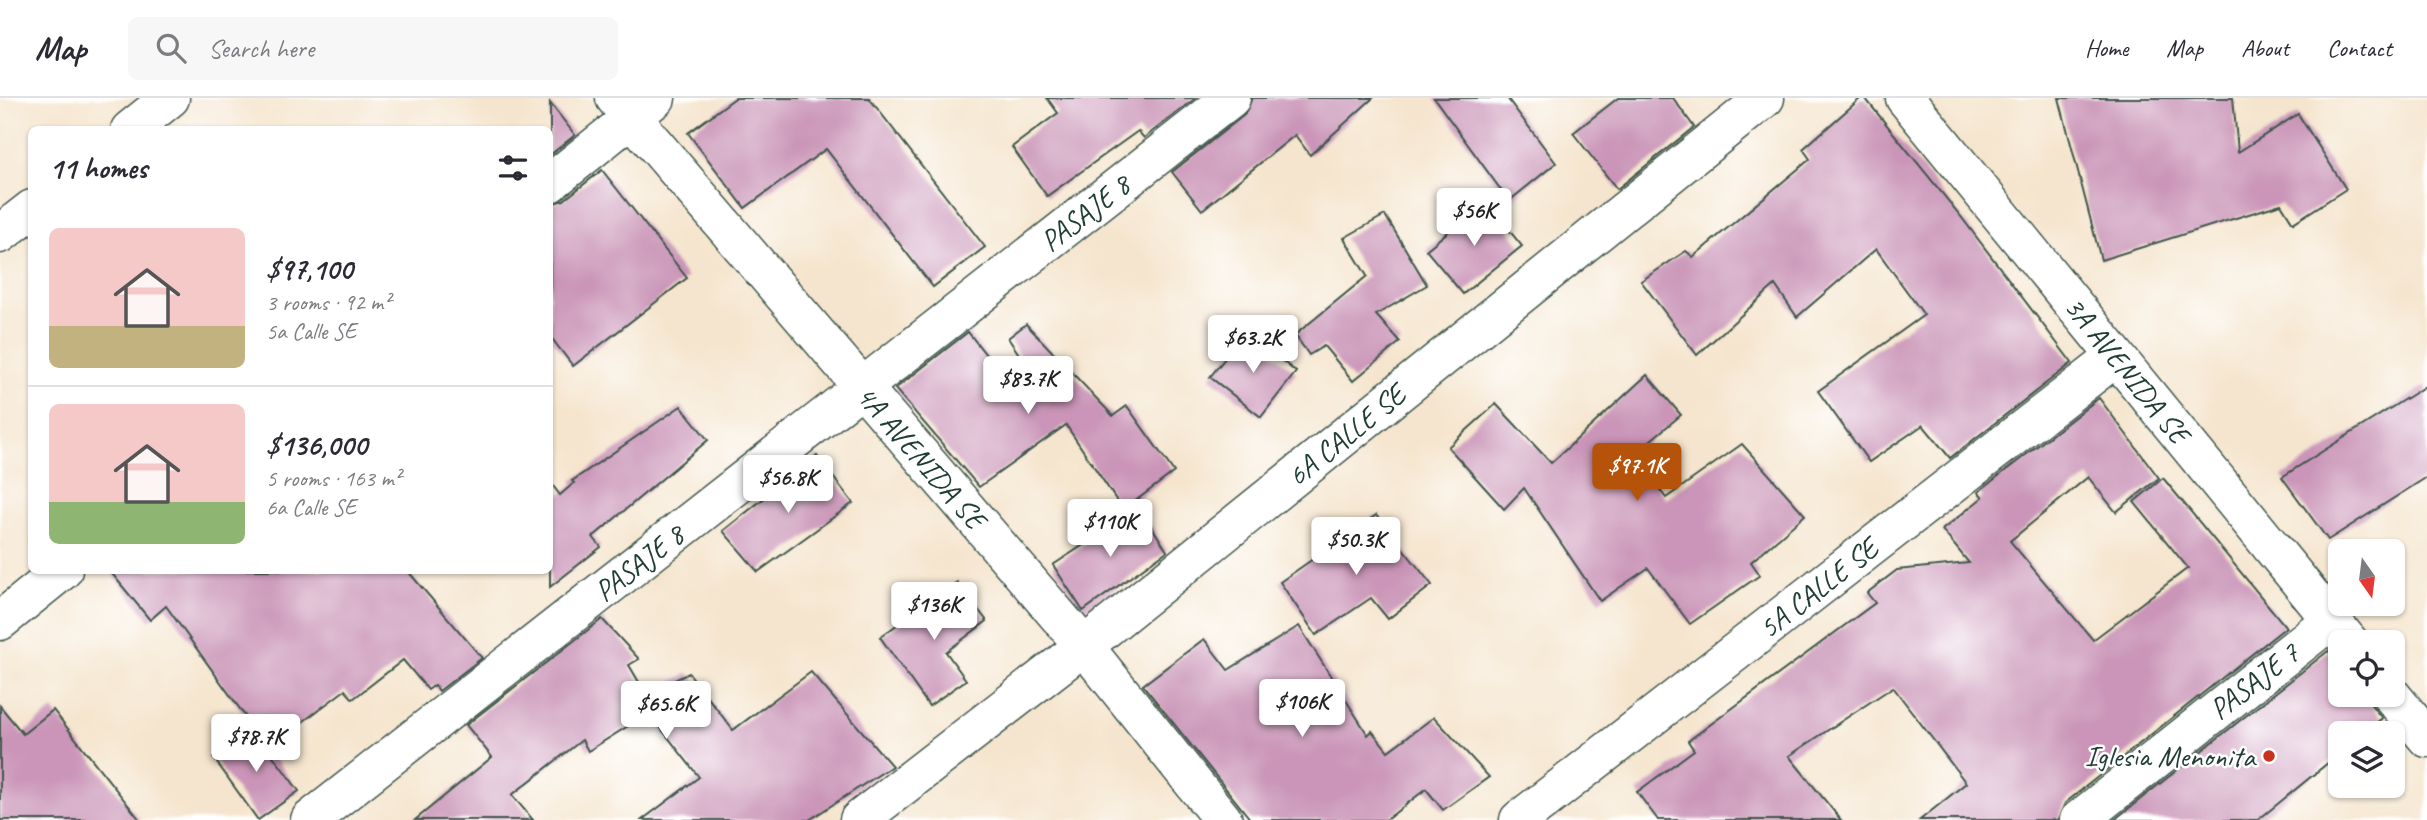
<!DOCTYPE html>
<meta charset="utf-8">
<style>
:root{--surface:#fff;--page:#f7f7f7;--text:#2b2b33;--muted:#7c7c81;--line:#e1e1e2;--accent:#b45309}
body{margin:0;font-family:Caveat,sans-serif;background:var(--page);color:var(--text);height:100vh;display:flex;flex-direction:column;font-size:26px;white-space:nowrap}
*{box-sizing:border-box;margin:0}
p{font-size:23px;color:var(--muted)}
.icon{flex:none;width:38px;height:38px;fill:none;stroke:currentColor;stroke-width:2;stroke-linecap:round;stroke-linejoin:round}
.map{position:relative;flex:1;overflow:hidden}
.panel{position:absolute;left:28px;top:28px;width:525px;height:448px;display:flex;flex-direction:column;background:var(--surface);border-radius:10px;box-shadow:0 2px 5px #0004}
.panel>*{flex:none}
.needle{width:46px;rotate:166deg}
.controls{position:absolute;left:2328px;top:441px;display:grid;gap:14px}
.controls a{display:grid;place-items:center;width:77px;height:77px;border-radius:10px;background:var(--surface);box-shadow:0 2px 5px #0004;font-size:35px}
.price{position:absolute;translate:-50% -60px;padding:0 16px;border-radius:7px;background:#fff;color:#222;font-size:23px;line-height:46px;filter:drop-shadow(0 2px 4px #0008)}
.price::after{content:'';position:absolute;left:50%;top:42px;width:21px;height:16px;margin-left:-10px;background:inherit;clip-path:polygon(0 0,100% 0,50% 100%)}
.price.active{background:var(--accent);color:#fff}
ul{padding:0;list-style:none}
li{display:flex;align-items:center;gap:21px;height:175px;padding:0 21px}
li+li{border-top:2px solid var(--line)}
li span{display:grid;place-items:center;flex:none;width:196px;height:140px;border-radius:10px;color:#555}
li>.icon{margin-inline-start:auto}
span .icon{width:84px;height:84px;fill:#fffc;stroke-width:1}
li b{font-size:30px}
h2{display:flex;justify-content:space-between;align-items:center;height:84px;padding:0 21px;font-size:30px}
header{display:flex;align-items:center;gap:42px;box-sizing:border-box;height:98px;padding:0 35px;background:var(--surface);border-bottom:2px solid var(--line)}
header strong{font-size:33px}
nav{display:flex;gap:38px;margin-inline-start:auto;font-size:24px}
.search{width:490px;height:63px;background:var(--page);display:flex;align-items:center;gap:18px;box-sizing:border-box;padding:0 24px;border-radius:10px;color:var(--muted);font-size:26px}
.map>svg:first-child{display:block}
</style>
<header>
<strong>Map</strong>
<div class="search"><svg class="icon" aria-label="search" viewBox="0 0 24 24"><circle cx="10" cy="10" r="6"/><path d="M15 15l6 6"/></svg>Search here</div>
<nav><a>Home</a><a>Map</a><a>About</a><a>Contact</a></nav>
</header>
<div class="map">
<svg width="2427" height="722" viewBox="0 0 2427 722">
<rect width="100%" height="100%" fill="#fff"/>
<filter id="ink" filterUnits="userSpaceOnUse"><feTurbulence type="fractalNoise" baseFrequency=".0143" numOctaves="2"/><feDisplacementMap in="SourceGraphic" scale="14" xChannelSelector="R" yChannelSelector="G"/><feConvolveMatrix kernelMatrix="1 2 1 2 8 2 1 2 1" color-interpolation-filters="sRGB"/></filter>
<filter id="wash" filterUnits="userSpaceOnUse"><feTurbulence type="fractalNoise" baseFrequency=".00686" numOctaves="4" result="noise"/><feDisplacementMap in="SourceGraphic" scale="28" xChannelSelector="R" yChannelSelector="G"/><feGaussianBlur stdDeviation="1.57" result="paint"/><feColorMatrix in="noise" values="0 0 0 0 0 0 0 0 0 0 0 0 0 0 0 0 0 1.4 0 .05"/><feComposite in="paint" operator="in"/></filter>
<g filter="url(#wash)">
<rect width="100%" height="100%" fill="#f5e5ce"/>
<g id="blocks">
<!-- building -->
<g fill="#ca95b8">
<path d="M735 0H869L985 149 933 189 826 51 745 110 688 35Z"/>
<path d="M1047 0H1196L1144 40 1138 33 1047 98 1012 49 1058 15Z"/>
<path d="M1252 0H1373L1310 57 1295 37 1202 112 1172 74 1244 17Z"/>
<path d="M1434 0H1507L1556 65 1509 103Z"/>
<path d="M1618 0H1673L1694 29 1617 91 1573 35Z"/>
<path d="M1861 0H1865L1959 116 2072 265 1950 360 1923 327 1869 364 1818 293 1924 217 1876 151 1797 219 1775 187 1697 257 1641 183 1686 153 1693 159 1810 61 1803 51Z"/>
<path d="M2059 0H2233L2238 54 2298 16 2346 91 2293 125 2281 106 2101 162Z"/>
<path d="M550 5 575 37 550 57Z"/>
<path d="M602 72 687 180 573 268 550 238V106L564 102Z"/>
<path d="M1485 103 1522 148 1463 196 1426 152Z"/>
<path d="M1385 117 1427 187 1376 217 1400 244 1353 283 1324 248 1309 257 1295 237 1367 178 1344 140Z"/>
<path d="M1026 226 1113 318 1127 308 1174 374 1123 412 1066 327 979 389 895 291 968 234 1009 286 1029 271 1008 240Z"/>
<path d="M1246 234 1296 274 1261 319 1210 279Z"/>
<path d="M1647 277 1681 317 1633 357 1666 400 1742 346 1805 417 1751 464 1760 477 1690 526 1648 470 1600 503 1524 390 1504 411 1448 349 1496 306 1551 365Z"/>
<path d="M2427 287V379L2328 442 2282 379Z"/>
<path d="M2099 300 2159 380 2116 414 2088 379 2010 443 2093 542 2188 470 2134 404 2163 380 2286 529 2065 705 2058 722H1920L1966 685 1893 589 1789 658 1841 722H1658L1637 694 1694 652 1688 643 1875 505 1867 495 1897 472 1969 465 1942 432 1983 399 1978 394Z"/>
<path d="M681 308 708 342 593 439 601 449 550 489V384L560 397 574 385 572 383Z"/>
<path d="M817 358 853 405 758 474 723 433Z"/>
<path d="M1140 410 1167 453 1083 513 1053 467Z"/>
<path d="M1376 417 1432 487 1388 521 1371 500 1316 537 1280 484Z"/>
<path d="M109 472H407L482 560 439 593 435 587 428 592 403 562 353 601 345 592 268 650 166 508 150 522Z"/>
<path d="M957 484 987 523 946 554 966 582 929 608 880 539Z"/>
<path d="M602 521 639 561 629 567 646 596 689 575 733 632 811 574 892 668 809 722H642L699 679 649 615 588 653 582 642 512 697 533 722H415L492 659 466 627Z"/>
<path d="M1299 528 1368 637 1372 633 1388 653 1434 619 1489 679 1443 712 1426 691 1386 722H1251L1143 587 1204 541 1228 572Z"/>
<path d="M2328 553 2340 563V597H2363L2382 620 2364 635H2340V655L2258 722H2114Z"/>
<path d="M0 608 23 636 53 612 140 722H0Z"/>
<path d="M253 631 299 693 258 722 213 659Z"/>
</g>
</g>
</g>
<g filter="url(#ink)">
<use href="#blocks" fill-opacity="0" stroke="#3f564b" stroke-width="2"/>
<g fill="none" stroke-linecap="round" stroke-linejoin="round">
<defs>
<g id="minor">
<path d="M615 0 1084 548 1223 722"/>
<path d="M1905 0 2349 544"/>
<path d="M130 32 170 0"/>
<path d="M550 85 656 0"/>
<path d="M0 136 32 111"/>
<path d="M0 523 63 472"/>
<path d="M2391 597 2427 640"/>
<path d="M310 722 1231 0"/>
<path d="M859 722 1084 548 1765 0"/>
<path d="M1519 722 2116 259"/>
<path d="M2079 722 2331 522"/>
</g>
</defs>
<!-- minor casing -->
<use href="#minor" stroke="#3f564b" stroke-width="41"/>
<!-- minor -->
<use href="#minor" stroke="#fff" stroke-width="38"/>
</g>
</g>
<!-- markers -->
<circle fill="#c8321e" stroke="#fff" stroke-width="2.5" cx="2269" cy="658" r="7"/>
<g text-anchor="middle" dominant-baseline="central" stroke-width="5" stroke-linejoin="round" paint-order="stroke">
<!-- street labels -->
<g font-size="30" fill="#1f3d34" stroke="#fff">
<text transform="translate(1085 115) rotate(-38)">PASAJE 8</text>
<text transform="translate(2127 272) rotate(51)">3A AVENIDA SE</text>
<text transform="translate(1346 337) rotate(-39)">6A CALLE SE</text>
<text transform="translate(921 359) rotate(49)">4A AVENIDA SE</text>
<text transform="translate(639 465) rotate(-38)">PASAJE 8</text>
<text transform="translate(1818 490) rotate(-38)">5A CALLE SE</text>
<text transform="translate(2254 583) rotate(-38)">PASAJE 7</text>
</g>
<!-- poi labels -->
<g font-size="30" fill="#1f3d34" stroke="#fff" text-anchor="end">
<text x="2255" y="658">Iglesia Menonita</text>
</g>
</g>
</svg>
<div class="controls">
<a><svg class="needle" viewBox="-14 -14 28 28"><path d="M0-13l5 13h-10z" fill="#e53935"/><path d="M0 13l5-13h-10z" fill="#7c7c81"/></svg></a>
<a><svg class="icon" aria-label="locate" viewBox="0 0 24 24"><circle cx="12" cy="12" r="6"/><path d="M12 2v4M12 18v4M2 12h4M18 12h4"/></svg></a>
<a><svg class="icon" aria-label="layers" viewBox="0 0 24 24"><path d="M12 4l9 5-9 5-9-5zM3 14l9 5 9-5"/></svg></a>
</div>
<b class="price" style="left:1474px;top:150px">$56K</b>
<b class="price" style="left:1253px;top:277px">$63.2K</b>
<b class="price" style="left:1028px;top:318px">$83.7K</b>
<b class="price active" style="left:1637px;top:405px">$97.1K</b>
<b class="price" style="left:788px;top:417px">$56.8K</b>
<b class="price" style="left:1110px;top:461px">$110K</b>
<b class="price" style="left:1356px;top:479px">$50.3K</b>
<b class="price" style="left:934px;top:544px">$136K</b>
<b class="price" style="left:1302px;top:641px">$106K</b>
<b class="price" style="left:666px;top:643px">$65.6K</b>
<b class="price" style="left:256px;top:676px">$78.7K</b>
<section class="panel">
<h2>11 homes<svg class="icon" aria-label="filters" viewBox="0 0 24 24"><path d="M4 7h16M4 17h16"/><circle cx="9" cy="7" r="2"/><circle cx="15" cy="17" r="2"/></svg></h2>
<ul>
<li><span style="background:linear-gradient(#f6c9c9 70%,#c2b280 0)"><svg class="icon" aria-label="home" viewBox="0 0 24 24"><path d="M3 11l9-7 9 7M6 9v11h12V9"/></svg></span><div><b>$97,100</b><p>3 rooms · 92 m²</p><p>5a Calle SE</p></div></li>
<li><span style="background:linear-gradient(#f6c9c9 70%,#8fb573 0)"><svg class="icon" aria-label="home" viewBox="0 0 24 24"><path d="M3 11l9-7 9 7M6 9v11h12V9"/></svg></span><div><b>$136,000</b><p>5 rooms · 163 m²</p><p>6a Calle SE</p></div></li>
</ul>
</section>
</div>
